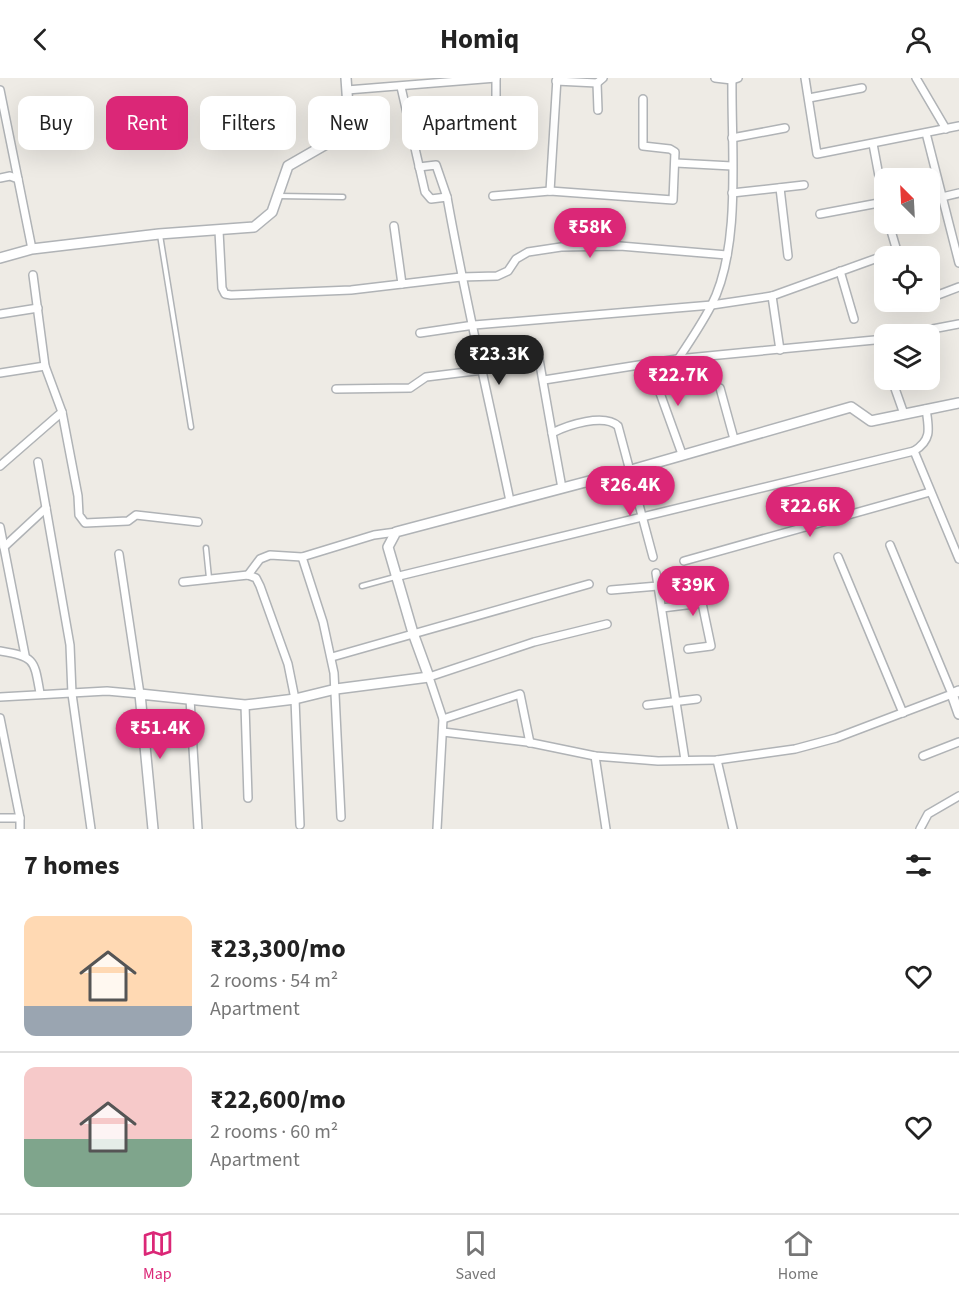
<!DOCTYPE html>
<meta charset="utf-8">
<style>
:root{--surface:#fff;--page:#f2f2f2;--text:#222;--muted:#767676;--line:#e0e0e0;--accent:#db2777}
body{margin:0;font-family:"Source Sans 3",sans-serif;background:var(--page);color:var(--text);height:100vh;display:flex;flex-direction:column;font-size:22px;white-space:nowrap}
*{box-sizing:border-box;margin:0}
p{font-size:20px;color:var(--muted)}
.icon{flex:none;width:33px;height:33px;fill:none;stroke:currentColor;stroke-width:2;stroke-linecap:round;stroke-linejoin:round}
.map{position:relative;height:751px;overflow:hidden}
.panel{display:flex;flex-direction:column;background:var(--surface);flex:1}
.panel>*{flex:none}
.banner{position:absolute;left:18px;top:18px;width:600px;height:54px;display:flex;gap:12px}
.needle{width:39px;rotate:336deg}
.buttons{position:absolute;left:874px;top:90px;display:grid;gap:12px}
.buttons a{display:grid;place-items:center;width:66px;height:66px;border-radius:12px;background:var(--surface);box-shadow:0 6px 24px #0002;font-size:30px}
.price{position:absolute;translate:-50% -51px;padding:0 14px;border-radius:21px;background:var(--accent);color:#fff;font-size:20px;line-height:39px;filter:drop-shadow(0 2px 3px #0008)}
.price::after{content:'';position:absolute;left:50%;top:36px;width:18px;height:14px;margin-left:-9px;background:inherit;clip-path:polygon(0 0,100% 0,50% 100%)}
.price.on{background:#222;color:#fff}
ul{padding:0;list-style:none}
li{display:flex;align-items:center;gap:18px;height:150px;padding:0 24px}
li+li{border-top:2px solid var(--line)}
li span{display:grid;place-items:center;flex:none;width:168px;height:120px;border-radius:12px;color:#555}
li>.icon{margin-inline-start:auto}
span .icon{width:72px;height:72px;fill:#fffc;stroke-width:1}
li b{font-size:26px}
h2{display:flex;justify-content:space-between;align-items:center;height:72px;padding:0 24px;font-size:26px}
.tag{padding:0 21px;border-radius:12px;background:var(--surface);box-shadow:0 6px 24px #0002;font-size:21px;line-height:54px}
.tag.on{background:var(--accent);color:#fff}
header{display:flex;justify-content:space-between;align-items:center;height:78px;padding:0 24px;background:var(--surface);font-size:27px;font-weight:700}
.dock{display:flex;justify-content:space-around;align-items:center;height:84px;border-top:2px solid var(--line);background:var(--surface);font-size:16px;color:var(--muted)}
.dock a{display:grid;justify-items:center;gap:3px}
.dock .on{color:var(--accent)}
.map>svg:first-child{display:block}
</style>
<header><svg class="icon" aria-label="back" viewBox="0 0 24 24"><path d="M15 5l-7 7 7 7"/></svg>Homiq<svg class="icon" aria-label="person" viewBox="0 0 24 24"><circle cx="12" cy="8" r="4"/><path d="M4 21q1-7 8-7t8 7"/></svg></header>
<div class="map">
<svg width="959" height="751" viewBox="0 0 959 751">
<rect width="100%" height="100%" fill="#eeebe5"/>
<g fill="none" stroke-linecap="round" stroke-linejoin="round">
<defs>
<g id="service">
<path d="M278 118 343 119"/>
<path d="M160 157 191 349"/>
<path d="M206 470 209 500"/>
<path d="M362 508 395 499"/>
</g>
<g id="minor">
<path d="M715 0 732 2 738 0"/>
<path d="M805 0 817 76 959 48"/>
<path d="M916 0 946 51"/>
<path d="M556 3 597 5 603 0"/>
<path d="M597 5 598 32"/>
<path d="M401 9 425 114 431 121 447 119C465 221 489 322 510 423"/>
<path d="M0 12 18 101"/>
<path d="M347 12 496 0"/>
<path d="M809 20 862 10"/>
<path d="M926 55 959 185"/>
<path d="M496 58V1"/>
<path d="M732 60 785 50"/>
<path d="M873 66 885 130"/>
<path d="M676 85 732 88"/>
<path d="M419 89 436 87 447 119"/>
<path d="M0 100 10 98 18 101 32 171"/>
<path d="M780 110 788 178"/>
<path d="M550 113 557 0"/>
<path d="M732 115 804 107"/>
<path d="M493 118 550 113 673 122 675 74 670 71 643 68V21"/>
<path d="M942 119 959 115"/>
<path d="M820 136 884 124"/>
<path d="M394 148 402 206"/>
<path d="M219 153 222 210 225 216 231 217 351 212 461 199 497 198 508 193 516 181 528 174 561 169 620 168 727 177"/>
<path d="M840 193 854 241"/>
<path d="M33 197 45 288 62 334 78 418 79 437 85 445 128 443 136 437 198 444"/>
<path d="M772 218 780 272"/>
<path d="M930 220 959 209"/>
<path d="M918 224H922"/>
<path d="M0 236 38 230"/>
<path d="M420 255 474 247 712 227 772 218 897 173 889 146"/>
<path d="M906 256 959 246"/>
<path d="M878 262 885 282"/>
<path d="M539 281 552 355"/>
<path d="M0 295 45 288"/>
<path d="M544 302 677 281 885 261"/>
<path d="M892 302 904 336"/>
<path d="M720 310 734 361"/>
<path d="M336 311 410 310 426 299 483 292"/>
<path d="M926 331C929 351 932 362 914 373L959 481"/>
<path d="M682 376 660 315 662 306C678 280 697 255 711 228 742 169 731 69 732 2"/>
<path d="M38 384 70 567 72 616 91 751"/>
<path d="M0 388 62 334"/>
<path d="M562 410 552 355C568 347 604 335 618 348L653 479"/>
<path d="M0 449 25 577"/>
<path d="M4 469 46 430"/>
<path d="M302 479 323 544 334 595 341 739"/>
<path d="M838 479 903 635"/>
<path d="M684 483 930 414"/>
<path d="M656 495 685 682"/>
<path d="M248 497 260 481 270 477 302 479 374 457 396 454"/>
<path d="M395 499 914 373"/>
<path d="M183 504 248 497 256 500 260 508 288 586 295 621 300 747"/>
<path d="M611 512 658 508"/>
<path d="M662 530 702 525 711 568 688 571"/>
<path d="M0 573C35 579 34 581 40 615"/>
<path d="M332 579 589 506"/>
<path d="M0 619 107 613 140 616 119 476"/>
<path d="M190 621 198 751"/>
<path d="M245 627 248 720"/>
<path d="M647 627 697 621"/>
<path d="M0 640 20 740V751"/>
<path d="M443 641 520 616 530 665"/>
<path d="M443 654 527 664 595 678 658 683 717 682 795 671 836 660 952 616 890 467"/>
<path d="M595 678 606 751"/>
<path d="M923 678 959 664"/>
<path d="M717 682 733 751"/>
<path d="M0 740H20"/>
<path d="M437 751 443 641 429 599 534 564 607 546"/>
<path d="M920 751 928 736 959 718"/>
</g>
<g id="tertiary">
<path d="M0 180 32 171 159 156 254 149 272 134 288 88 342 57 349 43 346 0"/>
<path d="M959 613 952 616 959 636"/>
<path d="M153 751 140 616 245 627 295 621 336 611 429 599 413 555 388 469 396 454 631 392 851 329 871 343 959 325"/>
</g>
</defs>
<!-- service casing -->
<use href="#service" stroke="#b0b3b6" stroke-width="7"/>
<!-- minor casing -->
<use href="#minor" stroke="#b0b3b6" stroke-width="10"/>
<!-- tertiary casing -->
<use href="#tertiary" stroke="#b0b3b6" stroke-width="12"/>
<!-- service -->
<use href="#service" stroke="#fff" stroke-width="4"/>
<!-- minor -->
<use href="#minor" stroke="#fff" stroke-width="7"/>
<!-- tertiary -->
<use href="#tertiary" stroke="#fff" stroke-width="9"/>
</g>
</svg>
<div class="buttons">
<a><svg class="needle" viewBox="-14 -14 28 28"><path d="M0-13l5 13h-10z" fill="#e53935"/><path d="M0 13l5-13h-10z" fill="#767676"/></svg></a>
<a><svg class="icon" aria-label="locate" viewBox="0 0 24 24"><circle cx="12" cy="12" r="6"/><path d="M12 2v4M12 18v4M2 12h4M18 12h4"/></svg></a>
<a><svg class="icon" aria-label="layers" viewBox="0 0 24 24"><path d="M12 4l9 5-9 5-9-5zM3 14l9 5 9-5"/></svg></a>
</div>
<b class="price" style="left:590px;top:181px">₹58K</b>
<b class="price on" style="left:499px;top:308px">₹23.3K</b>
<b class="price" style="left:678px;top:329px">₹22.7K</b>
<b class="price" style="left:630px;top:439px">₹26.4K</b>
<b class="price" style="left:810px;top:460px">₹22.6K</b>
<b class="price" style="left:693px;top:539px">₹39K</b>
<b class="price" style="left:160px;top:682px">₹51.4K</b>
<div class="banner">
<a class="tag">Buy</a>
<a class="tag on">Rent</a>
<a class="tag">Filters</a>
<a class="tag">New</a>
<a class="tag">Apartment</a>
</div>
</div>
<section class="panel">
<h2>7 homes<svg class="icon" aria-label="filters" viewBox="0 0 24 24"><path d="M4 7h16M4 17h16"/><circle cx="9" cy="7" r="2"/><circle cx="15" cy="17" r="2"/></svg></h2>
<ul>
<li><span style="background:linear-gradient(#ffd9b3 75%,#9aa5b1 0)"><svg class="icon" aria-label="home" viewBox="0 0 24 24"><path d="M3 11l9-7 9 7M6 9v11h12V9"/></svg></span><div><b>₹23,300/mo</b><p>2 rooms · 54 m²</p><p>Apartment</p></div><svg class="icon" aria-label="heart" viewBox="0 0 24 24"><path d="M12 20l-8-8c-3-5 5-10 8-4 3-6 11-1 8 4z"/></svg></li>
<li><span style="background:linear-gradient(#f6c9c9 60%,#7fa58c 0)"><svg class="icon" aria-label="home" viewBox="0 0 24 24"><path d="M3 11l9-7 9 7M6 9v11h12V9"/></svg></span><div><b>₹22,600/mo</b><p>2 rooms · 60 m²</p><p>Apartment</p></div><svg class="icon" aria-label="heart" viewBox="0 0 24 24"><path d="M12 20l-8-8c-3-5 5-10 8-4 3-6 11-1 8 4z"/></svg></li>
</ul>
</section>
<nav class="dock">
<a class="on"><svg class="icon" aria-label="map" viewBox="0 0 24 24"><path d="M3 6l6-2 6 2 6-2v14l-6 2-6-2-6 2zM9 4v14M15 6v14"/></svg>Map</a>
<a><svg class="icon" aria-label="saved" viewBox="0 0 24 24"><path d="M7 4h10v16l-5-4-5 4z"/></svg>Saved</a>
<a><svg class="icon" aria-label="home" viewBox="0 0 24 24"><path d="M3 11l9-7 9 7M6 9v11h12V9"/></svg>Home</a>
</nav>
